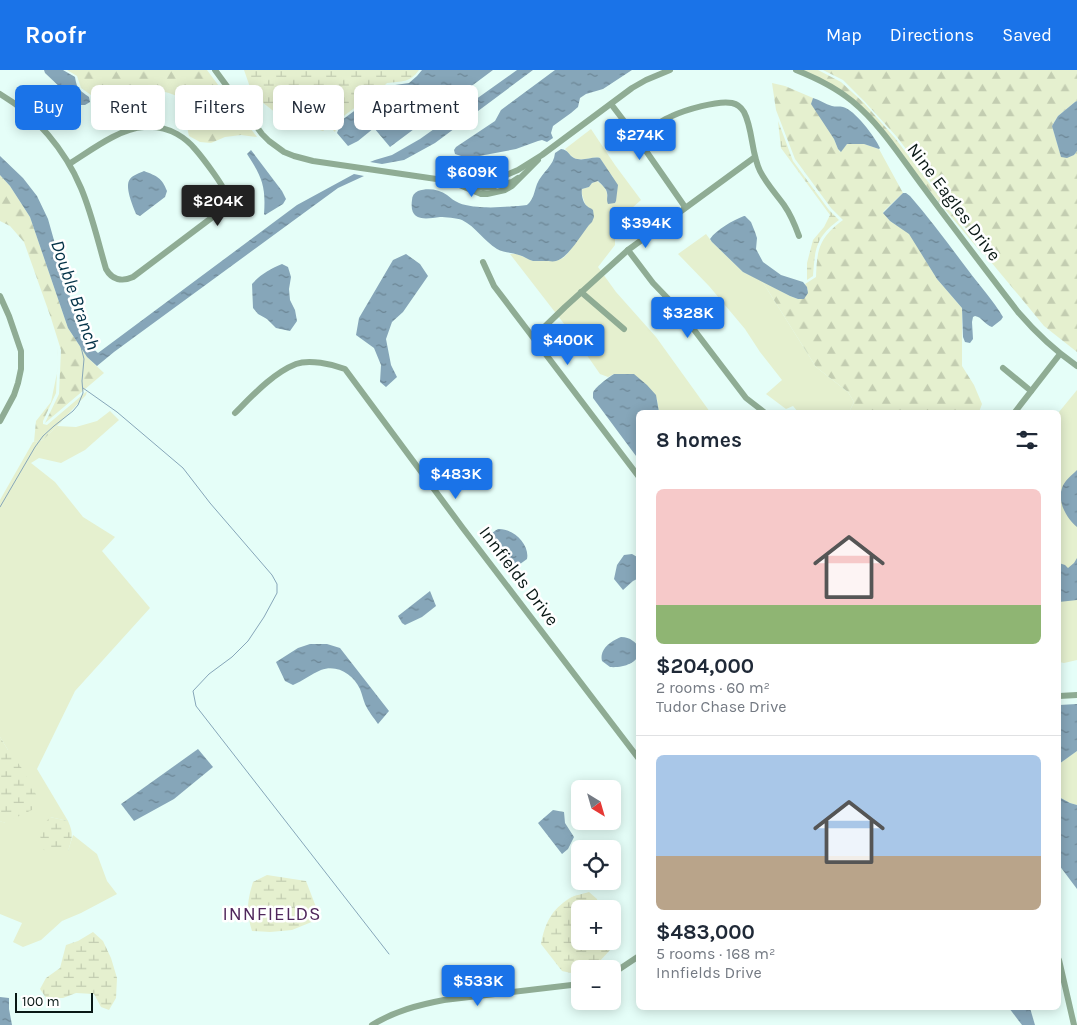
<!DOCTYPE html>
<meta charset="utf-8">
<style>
:root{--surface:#fff;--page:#f2f2f3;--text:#1f2937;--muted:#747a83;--line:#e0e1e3;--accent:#1a73e8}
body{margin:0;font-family:Karla,sans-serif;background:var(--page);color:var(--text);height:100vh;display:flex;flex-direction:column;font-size:19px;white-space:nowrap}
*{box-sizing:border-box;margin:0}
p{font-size:16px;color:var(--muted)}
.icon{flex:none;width:28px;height:28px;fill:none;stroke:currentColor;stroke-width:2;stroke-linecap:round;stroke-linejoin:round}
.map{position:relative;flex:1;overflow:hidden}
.details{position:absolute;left:636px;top:340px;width:425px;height:600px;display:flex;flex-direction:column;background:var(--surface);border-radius:8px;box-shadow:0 2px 12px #0003}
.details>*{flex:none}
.banner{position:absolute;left:15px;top:15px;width:475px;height:45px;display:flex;gap:10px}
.needle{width:32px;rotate:143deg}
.tools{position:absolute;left:571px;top:710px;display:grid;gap:10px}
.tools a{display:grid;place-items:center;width:50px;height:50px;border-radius:8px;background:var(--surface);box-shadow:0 2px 12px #0003;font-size:25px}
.scale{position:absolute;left:15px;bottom:12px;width:78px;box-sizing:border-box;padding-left:5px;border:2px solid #091815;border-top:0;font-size:14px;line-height:18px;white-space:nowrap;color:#091815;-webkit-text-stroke:4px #fff;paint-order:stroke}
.price{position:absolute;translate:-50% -42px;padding:0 11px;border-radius:5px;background:var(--accent);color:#fff;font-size:16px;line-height:32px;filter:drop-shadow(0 1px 2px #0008)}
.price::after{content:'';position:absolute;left:50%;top:30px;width:15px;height:11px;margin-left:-8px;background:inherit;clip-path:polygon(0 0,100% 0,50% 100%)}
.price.on{background:#222;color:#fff}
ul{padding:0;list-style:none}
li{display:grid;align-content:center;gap:10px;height:265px;padding:0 20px}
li+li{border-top:1px solid var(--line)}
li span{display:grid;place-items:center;height:155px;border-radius:8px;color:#555}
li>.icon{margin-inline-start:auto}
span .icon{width:90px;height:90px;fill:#fffc;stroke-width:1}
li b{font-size:21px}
h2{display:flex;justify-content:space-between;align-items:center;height:60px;padding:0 20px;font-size:21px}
.pill{padding:0 18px;border-radius:8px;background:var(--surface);box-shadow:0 2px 12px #0003;font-size:18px;line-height:45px}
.pill.on{background:var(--accent);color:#fff}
header{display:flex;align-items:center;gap:30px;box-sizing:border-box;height:70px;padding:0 25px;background:var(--accent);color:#fff}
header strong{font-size:24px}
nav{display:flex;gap:28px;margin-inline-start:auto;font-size:18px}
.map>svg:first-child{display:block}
</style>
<header>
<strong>Roofr</strong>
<nav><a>Map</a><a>Directions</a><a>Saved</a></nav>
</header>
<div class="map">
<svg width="1077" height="955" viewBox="0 0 1077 955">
<defs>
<pattern id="forest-firs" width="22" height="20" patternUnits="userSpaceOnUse" patternTransform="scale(1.25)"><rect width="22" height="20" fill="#e5f0cf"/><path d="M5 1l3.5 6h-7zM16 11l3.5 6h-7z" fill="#c3cdb1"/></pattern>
<pattern id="wetland-marsh" width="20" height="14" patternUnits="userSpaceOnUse" patternTransform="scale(1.25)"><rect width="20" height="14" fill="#e5f0cf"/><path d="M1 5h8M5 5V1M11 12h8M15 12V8" fill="none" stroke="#c3cdb1"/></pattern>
<pattern id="water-ripples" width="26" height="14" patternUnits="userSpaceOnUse" patternTransform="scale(1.25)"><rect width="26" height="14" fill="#86a6b9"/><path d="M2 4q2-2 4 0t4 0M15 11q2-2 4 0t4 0" fill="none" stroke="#6c8695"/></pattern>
</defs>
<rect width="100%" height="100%" fill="#e5fef8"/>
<!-- green -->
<g fill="#e5f0cf">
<path d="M591 59 615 95 641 130 615 153V175L598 197 616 222 656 267 710 342H659L657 329 634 305 614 304 608 307 600 304 575 268 510 184H517L533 191H555L563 188 568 183 589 154 588 137 585 134 581 121 582 119 589 117 592 113 597 111C603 115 608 120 607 127L612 133H615L616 131 613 107 608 101 600 88C592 86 583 92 574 88 571 86 568 82 565 79Z"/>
<path d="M706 164 712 172 743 202 762 211 816 297 848 322 854 332 849 342H798L793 336 786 339 766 324 782 310 760 282 745 259 709 216 678 184Z"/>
<path d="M1077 320V590L1064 593 1059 592V342Z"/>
<path d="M110 341 119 350 85 380 61 393 39 388 31 393 55 412 83 447 115 467 102 481 150 538 75 621 37 699 68 751 50 747 68 781 73 765 97 784 107 811 117 824 81 843 62 851 41 870 23 877 13 872 22 853 0 844V751L5 753 8 680 0 667V430L33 372 43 370 57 356 76 357 97 351Z"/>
<path d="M1077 681V735L1070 733 1059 727V694Z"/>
</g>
<!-- forest -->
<g fill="url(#forest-firs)">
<path d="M67 0H207L257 67 241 65 225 67 211 73 200 72 189 66 185 48V34L182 28 169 23 141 16 92 32 91 25 81 18 77 6Z"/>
<path d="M803 0H818L841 12 864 33 895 68 984 186 933 125 867 41Z"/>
<path d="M823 0H1077V31L1075 32 1058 46 1052 56 1061 87 1074 85 1077 81V282L1044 256 1021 228 991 192 897 67 865 32 843 10Z"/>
<path d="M772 13 785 16 813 28 812 34 834 69 838 79 840 82 847 74H864L879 79 903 123 884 141 883 143 890 151 909 163 937 209 962 238V296L974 315 982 334 979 342H849L854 332 848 322 816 297 762 211 790 226 798 229 808 220 805 214 816 207C817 179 819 168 843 150L831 138 795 89 776 40Z"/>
<path d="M0 105 10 116 30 147 68 258 87 287 104 303 45 353 59 324 61 280 51 248 24 172 10 156 0 151Z"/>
<path d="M58 278V280L56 323 43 351V354L47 355 87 321 86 325 57 356 43 370 34 372 36 351 51 332 57 303Z"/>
</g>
<!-- wetland -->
<g fill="url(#wetland-marsh)">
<path d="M244 0H419C410 13 402 11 387 13L385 15 341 48 335 62 329 56 323 61 299 54 281 47 262 32 251 20Z"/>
<path d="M778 51 793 91 829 140 839 150C816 167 815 178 813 206L807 210V193L813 170 824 157 830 145 781 78Z"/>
<path d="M0 667 8 680 21 697 39 730 34 739 4 753 0 751Z"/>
<path d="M50 747 68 751C74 764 72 769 68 781L43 780 39 760Z"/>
<path d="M267 805 306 811 316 837 314 851 292 860 270 862 252 861C246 842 247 832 253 812Z"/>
<path d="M589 822 597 829 599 839H580V871H608L610 880 599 892 589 899H580V905L562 901 541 874C545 853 551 840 570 828 575 825 583 824 589 822Z"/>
<path d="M93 862 103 871 111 888 117 908 116 928 109 940 101 937 94 924 76 923 63 928H46L40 919 46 908 60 898 66 875 78 871Z"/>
</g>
<!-- water -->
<g fill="url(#water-ripples)">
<path d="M44 0H63L75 7C77 20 80 20 89 27L90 32 85 35H79L45 3Z"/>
<path d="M422 0H493L390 77 374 58 358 71 348 76 337 63 342 50 388 16 409 13 417 6Z"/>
<path d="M517 0H533L435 73 404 90 382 94 370 92 375 90 392 85 420 69Z"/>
<path d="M555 0H632L603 19 586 24 580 28 578 37 571 43 553 56 551 63 553 68 547 72 542 70 538 71 516 79 474 87H464L455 84 454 80 456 77 495 51 501 40Z"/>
<path d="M813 28C820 30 825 34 832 36 835 37 840 36 843 37 854 39 876 68 880 78L879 79 864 74H847L841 82 838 79 834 69 811 34Z"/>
<path d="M1077 31V81L1074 85 1067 88 1061 87 1052 56 1058 46 1075 32Z"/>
<path d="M561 79C569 80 568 85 574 88 583 92 592 86 600 88L618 115 616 131 615 133 608 134C606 129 608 127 607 123 607 119 601 114 598 111L592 113 589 117 582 119C581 124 583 133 587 136 589 138 591 138 593 140L594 147 592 152 589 155C581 165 568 188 556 191 553 192 548 191 545 191 541 191 537 191 533 191 528 190 524 186 519 185 512 182 504 183 497 179 484 171 476 157 462 150 457 148 445 147 440 147 425 149 409 152 412 130 412 126 414 123 418 121 427 118 439 119 447 125 451 128 454 131 459 133 476 140 509 137 527 135 534 129 534 122 537 114 542 102 554 96 555 83Z"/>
<path d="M251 80 282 121 286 129 283 134 265 145 264 144C266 116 262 107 247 84Z"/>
<path d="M0 86 23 108 37 126 48 149 72 234 90 276 98 283 297 135 354 104 364 106 338 118 114 282 97 296 87 287 68 258 30 147 10 116 0 105Z"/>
<path d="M144 101C157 106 162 108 167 121L165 127 140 146 136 144C133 136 124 116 130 109 133 105 140 103 144 101Z"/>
<path d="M903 123H906L910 126C931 150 949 175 968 200 980 216 993 230 1003 247L1001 250 992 257C985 255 982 247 975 246L973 247 972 252 973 269 970 273 965 272 963 267 962 238 937 209 909 164 890 151 883 143Z"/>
<path d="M744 146H745L751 152 755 162 757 168 756 179 763 192 781 205 803 212 807 217 808 223 804 229H798L790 226 743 202 712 172 710 169C717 159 732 151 744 146Z"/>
<path d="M406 184 420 194 428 206 403 242 392 252 386 269 391 295 397 307 386 317 380 312 381 295 374 278 356 265 359 248 393 190Z"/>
<path d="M282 194 288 197 291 207 289 219 290 230 295 240 297 251 290 261 276 258 267 249 258 244 253 238 252 214C261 204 270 199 282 194Z"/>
<path d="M614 304H634L647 315 656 325 659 342H639V390L593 328C593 326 593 325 593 323 594 318 609 307 614 304Z"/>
<path d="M1077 400V457C1067 449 1057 432 1062 418 1064 411 1072 405 1077 400Z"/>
<path d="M498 459C513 458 530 474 527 489L516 497C512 497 512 497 509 495 504 492 491 473 490 468 490 463 495 461 498 459Z"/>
<path d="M632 484 639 488V508L633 511 623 520 614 509 617 495 624 485Z"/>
<path d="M1077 488V530L1059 532V493L1065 495 1068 498 1074 493Z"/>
<path d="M430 521 436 536 422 547 405 555 402 553 398 546Z"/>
<path d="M621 567C626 567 629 568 633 571 637 574 639 576 639 581 639 594 621 598 610 597L602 591C599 579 611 571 621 567Z"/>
<path d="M310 574H327L340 578 389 641 378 654C374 648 368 641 365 634 363 629 362 624 360 619 353 604 337 594 321 600 311 604 303 611 293 615L285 611 276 592 298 578Z"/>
<path d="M1077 634V681L1059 694V635Z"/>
<path d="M198 679 213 697 174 729 134 751 121 734Z"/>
<path d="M1059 727 1070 733 1077 735V819L1059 795Z"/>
<path d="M553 740 564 742 565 753 574 767 568 779 562 784 538 753Z"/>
<path d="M0 927 9 928V939L12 955H0Z"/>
<path d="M1009 938H1030L1035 955H1022Z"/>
</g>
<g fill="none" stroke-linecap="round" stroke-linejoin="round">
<!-- stream -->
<g stroke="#86a6b9" stroke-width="1">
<path d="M83 318 117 342 183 398 210 433 272 505 277 514V523L264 547 248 571 232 587 209 604 193 621 196 636 389 884"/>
<path d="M0 437 35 377 43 366 54 356 73 341 78 335 83 323 82 311 84 289 81 277"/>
</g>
<!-- minor -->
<g stroke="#8fac94" stroke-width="6">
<path d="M215 0 262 64 269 71 284 82 294 86 313 91 450 111 473 113 504 106 518 100 542 85 632 18 646 10 670 0"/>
<path d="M796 0C816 8 835 17 852 31 880 54 900 86 921 114 953 157 985 199 1018 242 1036 263 1054 280 1077 296"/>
<path d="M0 24C36 45 65 80 81 118 92 144 98 172 106 199 112 210 122 212 133 207L218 143C223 139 228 134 227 127 226 118 202 87 195 79 190 73 184 68 177 64 168 59 155 56 144 57 120 58 90 81 69 94"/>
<path d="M611 34 637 68 685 137"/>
<path d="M637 68C648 60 660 51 672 46 685 40 718 30 732 33 737 34 741 37 744 42 753 59 751 83 760 101 766 113 776 124 784 135 791 145 795 155 799 166"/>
<path d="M457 114 481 124H487L505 120 512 116 538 90"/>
<path d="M499 115 512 112 518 108"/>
<path d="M469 116 483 118 494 117"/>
<path d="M628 180 653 213 679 240 746 328 764 342"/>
<path d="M483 192 494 216 639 407"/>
<path d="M581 222 624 259"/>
<path d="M0 226 9 246 21 281V299L18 313 14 325 0 351"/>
<path d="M534 267 565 237 628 180 755 87"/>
<path d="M1003 298 1031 321"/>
<path d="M1015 342 1060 284"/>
<path d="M235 343C252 326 273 303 296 294 309 289 332 294 345 299L462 457 639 689"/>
<path d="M1059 626 1077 625"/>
<path d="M1059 890 1074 955"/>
<path d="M612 904 639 886"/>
<path d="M372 955C395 941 418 935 444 930L580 914"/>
</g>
</g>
<g text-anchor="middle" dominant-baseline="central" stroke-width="5" stroke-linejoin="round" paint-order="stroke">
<!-- street labels -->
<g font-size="18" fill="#091815" stroke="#fff">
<text transform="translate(954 132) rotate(53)">Nine Eagles Drive</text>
<text transform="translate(519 506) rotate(53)">Innfields Drive</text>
</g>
<!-- water labels -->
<g font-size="19" font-style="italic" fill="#033247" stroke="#fff">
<text transform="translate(75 225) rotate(71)">Double Branch</text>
</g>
<!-- neighbourhood labels -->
<g font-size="19" letter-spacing="1" fill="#50275c" stroke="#fff">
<text x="272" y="844">INNFIELDS</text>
</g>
</g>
</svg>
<div class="tools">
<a><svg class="needle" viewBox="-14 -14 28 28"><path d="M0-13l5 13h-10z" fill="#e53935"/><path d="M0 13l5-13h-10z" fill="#747a83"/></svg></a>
<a><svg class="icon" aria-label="locate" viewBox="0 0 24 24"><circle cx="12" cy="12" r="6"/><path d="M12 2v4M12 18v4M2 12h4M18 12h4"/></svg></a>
<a>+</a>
<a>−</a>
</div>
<div class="scale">100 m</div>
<b class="price" style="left:640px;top:91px">$274K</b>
<b class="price" style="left:472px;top:128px">$609K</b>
<b class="price on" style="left:218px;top:157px">$204K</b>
<b class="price" style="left:646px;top:179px">$394K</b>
<b class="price" style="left:688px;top:269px">$328K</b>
<b class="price" style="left:568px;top:296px">$400K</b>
<b class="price" style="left:456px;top:430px">$483K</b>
<b class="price" style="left:478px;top:937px">$533K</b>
<div class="banner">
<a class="pill on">Buy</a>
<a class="pill">Rent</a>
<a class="pill">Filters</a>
<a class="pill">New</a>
<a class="pill">Apartment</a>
</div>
<section class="details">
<h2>8 homes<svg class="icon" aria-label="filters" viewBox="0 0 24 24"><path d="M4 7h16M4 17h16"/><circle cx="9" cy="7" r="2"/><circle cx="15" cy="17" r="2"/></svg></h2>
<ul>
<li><span style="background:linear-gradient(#f6c9c9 75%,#8fb573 0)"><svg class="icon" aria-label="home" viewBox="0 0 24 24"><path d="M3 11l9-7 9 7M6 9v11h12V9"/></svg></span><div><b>$204,000</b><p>2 rooms · 60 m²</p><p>Tudor Chase Drive</p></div></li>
<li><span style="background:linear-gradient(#a9c7e8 65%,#b9a48a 0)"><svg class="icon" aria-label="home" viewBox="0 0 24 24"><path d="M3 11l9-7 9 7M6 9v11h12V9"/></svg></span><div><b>$483,000</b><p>5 rooms · 168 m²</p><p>Innfields Drive</p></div></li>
</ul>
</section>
</div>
